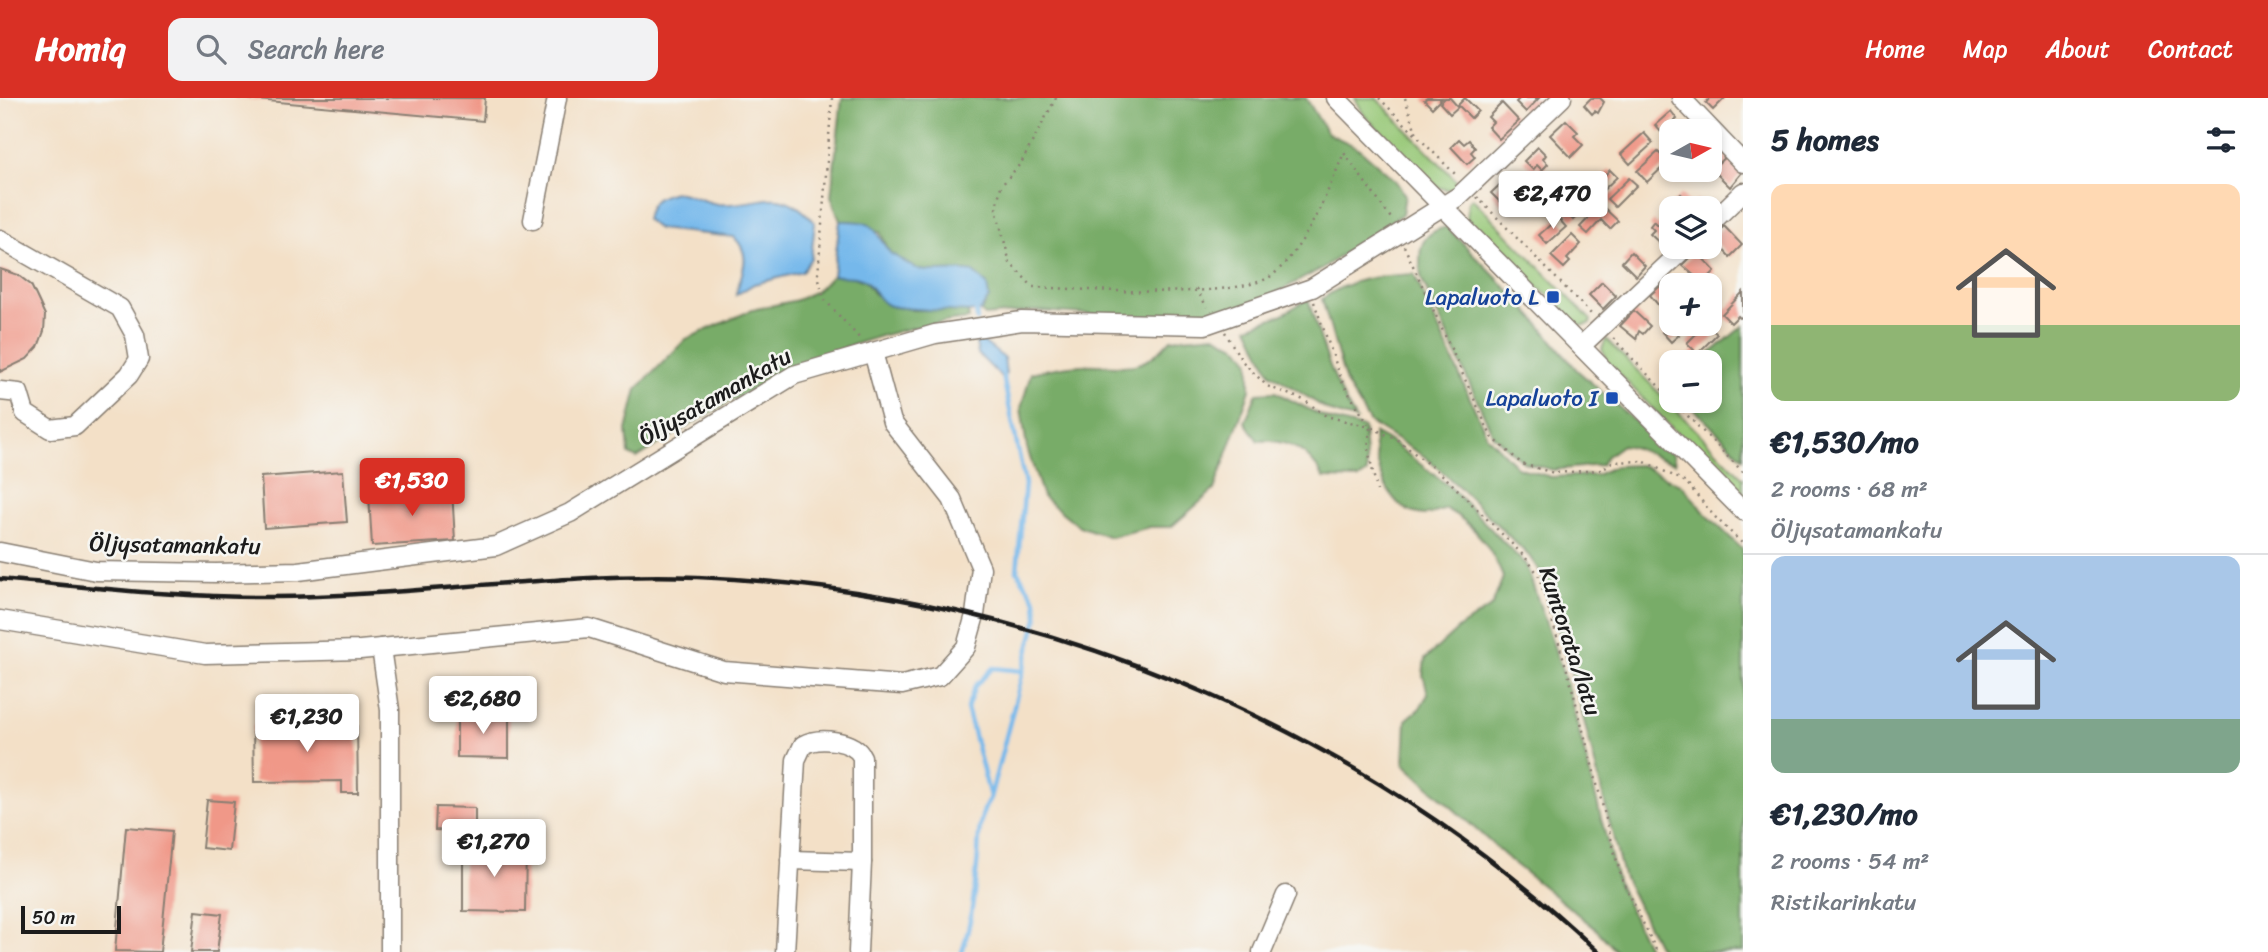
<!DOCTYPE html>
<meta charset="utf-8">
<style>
:root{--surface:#fff;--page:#f2f2f3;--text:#1f2937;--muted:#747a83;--line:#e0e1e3;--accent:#d93025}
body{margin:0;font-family:Sriracha,sans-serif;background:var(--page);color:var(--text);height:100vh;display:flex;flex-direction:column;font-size:26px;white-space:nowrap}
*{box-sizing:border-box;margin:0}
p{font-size:23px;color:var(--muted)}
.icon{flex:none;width:38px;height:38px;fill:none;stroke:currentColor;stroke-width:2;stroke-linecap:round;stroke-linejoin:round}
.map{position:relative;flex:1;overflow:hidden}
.details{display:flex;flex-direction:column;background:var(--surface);width:525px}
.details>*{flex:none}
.needle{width:46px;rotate:82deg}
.buttons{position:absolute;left:1659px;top:21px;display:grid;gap:14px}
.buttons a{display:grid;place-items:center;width:63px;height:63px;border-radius:14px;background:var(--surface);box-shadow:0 4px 10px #0003;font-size:35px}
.scale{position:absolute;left:21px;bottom:18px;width:100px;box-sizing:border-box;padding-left:7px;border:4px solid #1c1c1c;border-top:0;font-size:19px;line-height:24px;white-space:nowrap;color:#1c1c1c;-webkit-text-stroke:5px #f6f6f2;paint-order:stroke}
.price{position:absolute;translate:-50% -60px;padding:0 16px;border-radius:7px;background:#fff;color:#222;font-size:23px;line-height:46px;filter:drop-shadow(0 2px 4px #0008)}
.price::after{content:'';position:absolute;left:50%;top:42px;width:21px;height:16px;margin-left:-10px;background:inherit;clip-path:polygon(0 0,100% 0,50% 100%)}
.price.current{background:var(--accent);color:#fff}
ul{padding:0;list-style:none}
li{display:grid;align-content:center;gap:14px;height:371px;padding:0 28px}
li+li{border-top:2px solid var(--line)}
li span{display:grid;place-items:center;height:217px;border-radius:14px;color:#555}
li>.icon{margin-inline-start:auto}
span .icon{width:126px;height:126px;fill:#fffc;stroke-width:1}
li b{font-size:30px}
h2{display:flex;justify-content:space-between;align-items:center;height:84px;padding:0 28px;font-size:30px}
header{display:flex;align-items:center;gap:42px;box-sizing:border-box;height:98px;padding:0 35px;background:var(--accent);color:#fff}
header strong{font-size:33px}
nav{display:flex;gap:38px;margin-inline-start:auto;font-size:24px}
.search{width:490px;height:63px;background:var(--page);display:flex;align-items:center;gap:18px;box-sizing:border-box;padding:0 24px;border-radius:14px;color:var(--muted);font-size:26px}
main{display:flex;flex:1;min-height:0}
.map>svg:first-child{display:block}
</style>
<header>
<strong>Homiq</strong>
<div class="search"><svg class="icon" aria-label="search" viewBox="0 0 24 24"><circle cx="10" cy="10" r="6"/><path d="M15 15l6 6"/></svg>Search here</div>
<nav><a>Home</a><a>Map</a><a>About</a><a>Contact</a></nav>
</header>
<main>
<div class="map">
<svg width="1743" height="854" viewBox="0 0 1743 854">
<rect width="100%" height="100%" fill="#f6f6f2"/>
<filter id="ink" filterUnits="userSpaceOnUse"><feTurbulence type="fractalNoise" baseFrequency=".0143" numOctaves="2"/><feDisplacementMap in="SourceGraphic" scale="14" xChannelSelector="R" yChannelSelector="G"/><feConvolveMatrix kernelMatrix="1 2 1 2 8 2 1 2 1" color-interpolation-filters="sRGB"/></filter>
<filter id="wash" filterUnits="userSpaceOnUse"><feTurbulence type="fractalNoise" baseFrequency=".00686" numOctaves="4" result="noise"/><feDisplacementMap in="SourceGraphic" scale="28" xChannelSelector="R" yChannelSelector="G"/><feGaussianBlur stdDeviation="1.57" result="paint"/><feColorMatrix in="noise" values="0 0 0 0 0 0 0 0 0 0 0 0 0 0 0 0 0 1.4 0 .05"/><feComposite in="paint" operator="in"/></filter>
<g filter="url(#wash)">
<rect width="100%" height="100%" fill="#f3e0c7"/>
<!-- green -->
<g fill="#96c776" stroke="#597249" stroke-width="2">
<path d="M1355 0H1376L1456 82 1457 88 1450 92 1437 89 1364 17Z"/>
<path d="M1472 100 1591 222 1590 226 1578 228 1553 201 1518 174 1467 121 1468 104Z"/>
<path d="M1606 241 1743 380V402L1607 264 1602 251Z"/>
</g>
<!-- forest -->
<g fill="#78ac67" stroke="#4a6442" stroke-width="2">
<path d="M842 0H1306L1327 35 1357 49 1395 82 1405 97 1402 116 1321 171 1250 209 1185 222 1036 213 985 218 980 213 984 209 987 187 973 174C955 172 926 177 910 169 903 165 900 159 891 157L880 134 852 123H840L831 98Z"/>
<path d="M1447 129 1522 206 1577 272 1673 357 1675 365C1656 361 1641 349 1622 347L1607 358 1601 367 1553 372 1523 364 1493 337 1421 180C1419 155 1417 135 1447 129Z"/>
<path d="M1414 176 1487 338 1517 369 1551 379 1596 377 1616 368 1641 367 1683 388 1706 416 1743 452V854H1661L1623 778 1575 587 1542 477 1529 458 1459 389 1425 359 1370 325 1346 285 1322 201C1352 179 1378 178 1414 176Z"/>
<path d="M833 177 851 178 865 183 874 196 912 212H960L968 214 969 221C846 232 740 295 637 360L629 356 627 332 637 291 686 241 752 212 797 202 816 193Z"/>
<path d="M1308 201C1321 243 1333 285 1356 322L1331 314 1270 275 1248 229 1281 217Z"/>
<path d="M1743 228V360L1686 303H1710V264H1700Z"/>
<path d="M1215 237 1240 250 1250 264V292L1214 392 1171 429H1150L1110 439 1079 428 1043 399 1027 350 1021 310 1031 275C1047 271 1064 268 1081 267 1124 265 1139 279 1171 241Z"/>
<path d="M1275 294 1328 321 1364 330 1367 375 1359 381 1324 380C1309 353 1289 341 1258 343L1245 324 1257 295Z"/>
<path d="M1374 335 1393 345 1451 390 1526 467 1567 587 1618 786 1650 854H1617L1596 831 1510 762 1404 666 1406 622 1420 610 1428 596 1423 577 1425 561 1459 530 1492 508 1503 479C1491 450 1475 426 1446 411 1440 413 1431 417 1425 417 1387 415 1374 365 1374 335Z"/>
</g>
<!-- water -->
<g fill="#75b8eb" stroke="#486a84" stroke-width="2">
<path d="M675 94C690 96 704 104 718 106 762 109 779 83 815 125L811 160 802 174 754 186 736 197C740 176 754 159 734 139L658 131 646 121C650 102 657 98 675 94Z"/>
<path d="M840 123C880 122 871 131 891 156 903 161 909 169 921 172 938 175 956 170 973 174L987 187 989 200 980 213C970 215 895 211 887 207 877 202 874 190 865 183 856 176 843 180 833 177Z"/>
<path d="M983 233 985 245 1004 260 1006 276 1001 279 978 256 974 235Z"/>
</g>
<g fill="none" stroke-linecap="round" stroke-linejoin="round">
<!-- stream -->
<g stroke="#75b8eb" stroke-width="4.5">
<path d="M976 214 977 222"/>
<path d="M990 699 967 610 975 588 993 570 1023 573"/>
<path d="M962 854C971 827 974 797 977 768 980 743 976 723 990 700L1037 520 1036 502 1017 473 1025 386 1003 278"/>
</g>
</g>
<g id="blocks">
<!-- building -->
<g fill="#f09888">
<path d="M236 0H485L483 23Z"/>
<path d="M1427 0H1442L1432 10 1424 2Z"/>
<path d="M1445 0H1450L1458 9 1450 16 1440 5Z"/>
<path d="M1465 0 1478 13 1471 20 1458 7Z"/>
<path d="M1520 0H1539L1526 14 1516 4Z"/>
<path d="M1591 0H1600L1604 4 1598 15 1595 13 1592 16 1584 7Z"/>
<path d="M1710 0H1725L1713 12 1706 5Z"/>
<path d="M1502 5 1519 23 1499 41 1488 29 1493 24 1488 19Z"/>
<path d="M1671 13 1677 21 1661 34 1655 27Z"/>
<path d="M1566 22 1578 34 1574 38 1583 47 1571 59 1550 37Z"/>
<path d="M1644 35 1653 45 1630 66 1621 56Z"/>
<path d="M1459 41 1464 46 1469 42 1475 50 1471 54 1475 59 1467 66 1451 49Z"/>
<path d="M1538 49 1546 57 1543 61 1548 66 1542 72 1537 67 1533 72 1524 63Z"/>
<path d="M1658 54 1668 64 1647 84 1637 73Z"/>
<path d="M1727 57 1743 73 1730 89 1712 71Z"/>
<path d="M1610 72 1617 79 1598 97 1591 90Z"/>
<path d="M1508 79 1519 90 1504 108 1491 95Z"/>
<path d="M1629 80 1637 87 1615 109 1607 101Z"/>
<path d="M1586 92 1594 101 1573 122 1565 113Z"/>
<path d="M1681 96 1692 107 1697 102 1705 110H1677L1672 106Z"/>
<path d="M1601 107 1618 123 1610 131 1601 122 1588 136 1580 129Z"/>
<path d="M1558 120 1566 129 1547 146 1539 137Z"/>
<path d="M1654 123 1658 127 1662 124 1671 133V143L1665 150 1650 136 1654 132 1650 128Z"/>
<path d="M1724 128 1742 147 1730 159 1712 140Z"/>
<path d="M1572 137 1581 146 1567 161 1570 164 1564 170 1551 158Z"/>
<path d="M1696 153 1715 173 1703 185 1682 167Z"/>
<path d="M1631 154 1645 168 1636 178 1622 164Z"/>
<path d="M0 171 18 177 31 187 45 217 44 233 38 249 27 261 0 274Z"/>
<path d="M1666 183 1671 188V216L1668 219 1650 197Z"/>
<path d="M1602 184 1616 198 1603 211 1589 197Z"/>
<path d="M1743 194V218L1740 220 1738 218 1731 225 1722 216Z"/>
<path d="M1634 213 1650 228 1643 236 1639 233 1636 241 1620 228Z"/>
<path d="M1706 226 1717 236 1697 256 1700 258 1694 264H1688L1685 261 1694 252 1687 245Z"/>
<path d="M1670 227 1679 237 1671 244 1662 234Z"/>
<path d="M343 373 347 424 264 430 261 379Z"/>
<path d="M452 392 455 443 372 448 369 397Z"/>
<path d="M457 615 509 616V660L457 659Z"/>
<path d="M357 626 358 695H342V683L254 684 253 627Z"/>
<path d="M207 702 234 704 229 753 202 750Z"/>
<path d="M436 709 475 710V733L435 732Z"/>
<path d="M126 729 172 733 160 854 115 853Z"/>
<path d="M463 748H526L525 814 463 813Z"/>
<path d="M196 813 222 816 217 854H191Z"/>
</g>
</g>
</g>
<g filter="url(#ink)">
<use href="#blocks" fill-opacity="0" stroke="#887e72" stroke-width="2"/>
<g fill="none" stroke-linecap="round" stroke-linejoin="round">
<defs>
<g id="minor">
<path d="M1336 0 1743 413"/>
<path d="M1681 0 1743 65"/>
<path d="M533 122 557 0"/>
<path d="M1710 126 1743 94"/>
<path d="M0 141 120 210 135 237 139 261 129 277 75 328 50 331 25 315 19 295 0 293"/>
<path d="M1581 248 1686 149"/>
<path d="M0 454 96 473 216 475 298 473 496 448 570 415 794 277 935 236 1022 223 1205 227 1312 190 1459 98 1562 0"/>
<path d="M0 522 205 556 360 552 589 530 724 573 902 587 940 578 966 549 975 517 981 470 952 401 892 324 873 254"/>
<path d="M381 550 390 612V854"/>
<path d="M790 762 862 764"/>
<path d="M785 854 796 662 803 647C819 638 854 642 862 659V764L858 854"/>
<path d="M1262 854 1286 797"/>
</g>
</defs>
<!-- minor casing -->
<use href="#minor" stroke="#887e72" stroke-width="21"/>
<!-- path -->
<g stroke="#887e72" stroke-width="2.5" stroke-dasharray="2 5" stroke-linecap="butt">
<path d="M832 0 818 177 824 201 862 243"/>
<path d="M1056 0 1021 65 1001 88 996 111 1010 165 1033 189C1078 191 1245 204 1275 175 1308 145 1327 95 1344 55L1393 123"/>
<path d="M1379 0 1458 79"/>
<path d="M1405 0 1417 37"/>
<path d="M1477 99 1592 217"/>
<path d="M1404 148 1491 338 1522 366 1554 375 1601 372 1612 364 1643 363 1686 384 1714 418 1743 446"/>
<path d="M1196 191 1207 209"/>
<path d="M1314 204 1343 286 1370 329 1396 341 1445 379 1525 459 1538 476 1570 582 1621 779 1657 854"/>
<path d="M1225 234 1242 263 1267 288 1304 302 1326 318 1370 329 1368 351 1377 393"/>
<path d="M1613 240 1671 301"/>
<path d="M1673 303 1743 374"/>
</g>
<!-- minor -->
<use href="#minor" stroke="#fff" stroke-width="18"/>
<!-- rail -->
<path stroke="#1c1c1c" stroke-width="4.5" d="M0 481C90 489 181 500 272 499 414 498 556 474 697 479 1030 492 1356 624 1598 854"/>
</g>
</g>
<!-- markers -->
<g fill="#1a4fb4" stroke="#f6f6f2" stroke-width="2.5">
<rect x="1546" y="192" width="14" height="14" rx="3.5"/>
<rect x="1605" y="293" width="14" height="14" rx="3.5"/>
</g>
<g text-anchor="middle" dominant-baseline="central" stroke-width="5" stroke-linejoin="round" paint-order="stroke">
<!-- transit labels -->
<g font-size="23" fill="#164399" stroke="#f6f6f2" text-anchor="end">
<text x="1539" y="199">Lapaluoto L</text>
<text x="1598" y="300">Lapaluoto I</text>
</g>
<!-- street labels -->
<g font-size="23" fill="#1c1c1c" stroke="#f6f6f2">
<text transform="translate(715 299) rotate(-30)">Öljysatamankatu</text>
<text transform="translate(175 447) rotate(1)">Öljysatamankatu</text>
<text transform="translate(1570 543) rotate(72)">Kuntorata/latu</text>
</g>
</g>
</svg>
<div class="buttons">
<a><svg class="needle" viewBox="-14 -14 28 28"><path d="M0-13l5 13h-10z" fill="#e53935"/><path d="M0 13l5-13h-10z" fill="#747a83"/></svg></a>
<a><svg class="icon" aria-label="layers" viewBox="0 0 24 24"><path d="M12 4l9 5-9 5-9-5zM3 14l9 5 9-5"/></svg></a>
<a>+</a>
<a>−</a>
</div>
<div class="scale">50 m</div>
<b class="price" style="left:1553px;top:133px">€2,470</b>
<b class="price current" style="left:412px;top:420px">€1,530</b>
<b class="price" style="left:483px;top:638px">€2,680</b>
<b class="price" style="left:307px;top:656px">€1,230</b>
<b class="price" style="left:494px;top:781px">€1,270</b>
</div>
<section class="details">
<h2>5 homes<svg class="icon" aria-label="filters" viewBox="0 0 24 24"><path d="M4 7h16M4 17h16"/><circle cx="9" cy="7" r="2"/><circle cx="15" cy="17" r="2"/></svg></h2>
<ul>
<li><span style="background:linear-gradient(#ffd9b3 65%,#8fb573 0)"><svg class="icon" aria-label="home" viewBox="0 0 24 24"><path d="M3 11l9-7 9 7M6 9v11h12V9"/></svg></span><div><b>€1,530/mo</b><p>2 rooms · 68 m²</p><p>Öljysatamankatu</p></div></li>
<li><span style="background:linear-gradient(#a9c7e8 75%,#7fa58c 0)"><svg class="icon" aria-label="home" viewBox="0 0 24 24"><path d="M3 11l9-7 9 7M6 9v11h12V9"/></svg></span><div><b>€1,230/mo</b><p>2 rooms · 54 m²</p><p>Ristikarinkatu</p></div></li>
</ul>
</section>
</main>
